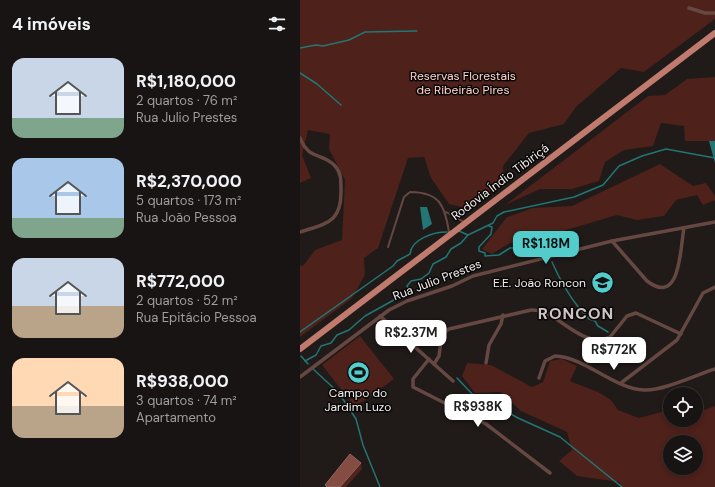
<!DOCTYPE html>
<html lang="pt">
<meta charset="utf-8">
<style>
:root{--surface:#181413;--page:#252121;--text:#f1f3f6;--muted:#9f9ea0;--line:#363333;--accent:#52cdcc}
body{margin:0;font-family:"DM Sans",sans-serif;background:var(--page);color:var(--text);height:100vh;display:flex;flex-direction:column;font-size:15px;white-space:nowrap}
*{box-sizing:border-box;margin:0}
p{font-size:13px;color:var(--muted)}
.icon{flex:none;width:22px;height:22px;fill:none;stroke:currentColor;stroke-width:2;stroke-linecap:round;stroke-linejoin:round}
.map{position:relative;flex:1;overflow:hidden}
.drawer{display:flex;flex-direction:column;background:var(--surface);width:300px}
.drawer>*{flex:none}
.fabs{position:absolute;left:363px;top:387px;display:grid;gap:8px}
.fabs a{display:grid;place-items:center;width:40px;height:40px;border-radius:50%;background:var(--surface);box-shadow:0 2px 6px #0003,0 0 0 1px var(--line);font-size:20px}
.price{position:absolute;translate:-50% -34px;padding:0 9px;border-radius:8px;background:#fff;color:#222;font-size:13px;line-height:26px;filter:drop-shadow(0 1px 2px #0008)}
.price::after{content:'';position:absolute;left:50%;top:24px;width:12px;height:9px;margin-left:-6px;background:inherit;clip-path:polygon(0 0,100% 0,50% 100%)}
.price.active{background:var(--accent);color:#111}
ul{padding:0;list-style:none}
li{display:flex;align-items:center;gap:12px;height:100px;padding:0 12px}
li span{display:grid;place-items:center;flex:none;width:112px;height:80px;border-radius:12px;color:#555}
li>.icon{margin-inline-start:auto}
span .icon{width:48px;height:48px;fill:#fffc;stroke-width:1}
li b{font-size:17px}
h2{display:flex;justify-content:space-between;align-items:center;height:48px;padding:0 12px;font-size:17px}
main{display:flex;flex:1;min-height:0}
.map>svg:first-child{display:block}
</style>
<main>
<section class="drawer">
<h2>4 imóveis<svg class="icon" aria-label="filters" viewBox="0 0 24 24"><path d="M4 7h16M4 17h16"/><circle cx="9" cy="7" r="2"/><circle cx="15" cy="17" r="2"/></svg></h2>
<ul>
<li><span style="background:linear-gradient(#c9d6e8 75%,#7fa58c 0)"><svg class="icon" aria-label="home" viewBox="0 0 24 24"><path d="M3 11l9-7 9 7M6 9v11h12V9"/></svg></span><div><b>R$1,180,000</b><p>2 quartos · 76 m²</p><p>Rua Julio Prestes</p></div></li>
<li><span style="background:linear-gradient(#a9c7e8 75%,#7fa58c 0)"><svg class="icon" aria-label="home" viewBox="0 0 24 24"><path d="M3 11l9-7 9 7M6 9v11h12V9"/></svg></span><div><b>R$2,370,000</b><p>5 quartos · 173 m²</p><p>Rua João Pessoa</p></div></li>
<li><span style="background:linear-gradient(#c9d6e8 60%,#b9a48a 0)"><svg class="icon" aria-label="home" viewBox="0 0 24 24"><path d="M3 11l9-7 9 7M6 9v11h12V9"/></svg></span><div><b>R$772,000</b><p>2 quartos · 52 m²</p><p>Rua Epitácio Pessoa</p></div></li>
<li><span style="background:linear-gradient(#ffd9b3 60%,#b9a48a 0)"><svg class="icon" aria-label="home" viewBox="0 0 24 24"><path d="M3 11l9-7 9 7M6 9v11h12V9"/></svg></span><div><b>R$938,000</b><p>3 quartos · 74 m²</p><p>Apartamento</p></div></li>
</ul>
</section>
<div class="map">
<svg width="415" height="487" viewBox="0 0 415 487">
<rect width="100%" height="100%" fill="#201a19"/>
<!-- green -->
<g fill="#4e211a" fill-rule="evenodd">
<path d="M0 0H415V19L344 72 321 68 276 107 264 124 229 133 203 166 204 180 169 209 149 204 131 178 124 157 108 158 78 248 64 258 65 275 52 298 0 337V265L3 266 15 250 42 240 45 180 29 149 30 134 8 130 2 155 11 178 0 183Z"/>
<path d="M415 77V141H385L384 126 361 123 353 146 324 150 305 162 299 181 272 189H240L205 205 348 96 365 95 387 79Z"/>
<path d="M360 164 393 186 406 183 415 196V200L403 205 397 195 376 200 364 216 337 220 317 215 263 231 241 246 232 238 210 243 192 254 182 249 207 217 233 208 272 206Z"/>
<path d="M60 336 94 379 55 407 22 365Z"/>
<path d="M262 359 277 366 270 381 298 392 311 400 318 410 339 418 365 411 371 420H396V413L415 406V487H322L319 482 277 476 259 461 272 450 267 432 221 411 200 392 175 393 162 376 167 363 191 365 232 387 243 382 250 361ZM370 442H396V468H370Z"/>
</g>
<!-- water -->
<g fill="#227675">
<path d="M409 141H415V163Z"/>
<path d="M120 207H127L132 224 123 230Z"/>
</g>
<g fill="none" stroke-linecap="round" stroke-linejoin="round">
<!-- stream -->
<g stroke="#227675" stroke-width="1.5">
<path d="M0 48 16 45 23 46 49 40 65 32 117 31"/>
<path d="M0 73 17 84 41 105"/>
<path d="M189 226 192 227 191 234 179 247V251L185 253V256L199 255 210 248H216L224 242H233L240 238 243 241 245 251"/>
<path d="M159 231 168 235"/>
<path d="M252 262C259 278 267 293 279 308 282 312 286 314 289 319L295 321 298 326 308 332"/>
<path d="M0 332 93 266 97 261 110 254C111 239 134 232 147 232"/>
<path d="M1 356 8 364"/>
<path d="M5 361 16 355 21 346 31 343 37 335 49 330 65 316 110 291 107 286 111 281 121 279 129 273 133 264 146 257 151 249 161 243 168 235 193 223 197 216 204 212 274 197 303 185 319 166 342 156 366 149 415 158"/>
<path d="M13 369 39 393 56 419 63 445 80 487"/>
<path d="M157 378 175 397 191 403 218 418 260 437 322 487"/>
</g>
<!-- service -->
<g stroke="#664842" stroke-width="2">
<path d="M146 212 164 222"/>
<path d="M88 247 104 197 110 192C140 192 145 206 149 232"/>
</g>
<!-- minor -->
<g stroke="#664842" stroke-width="3.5">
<path d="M389 8 405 13H415"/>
<path d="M0 138C9 161 23 152 35 166 41 172 41 180 41 189 42 222 28 223 0 232"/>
<path d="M312 241 347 281C381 307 380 248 384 228"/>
<path d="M80 316 153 381"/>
<path d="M129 359 113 379V387L186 424 250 473"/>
<path d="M186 363 189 345 201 324 203 315"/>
<path d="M134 364 139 356 142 334 149 329 231 310C258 309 280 350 310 337L327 316 336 313 381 334"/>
<path d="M0 377 89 310 107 301 152 286 173 276 312 241 415 222"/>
<path d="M239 378 245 361 255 356C285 357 314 389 344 390 363 391 396 375 415 369"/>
<path d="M321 383 377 340 403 293 415 287"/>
</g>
<!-- trunk -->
<path stroke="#c07a6e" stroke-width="6" d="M0 349 415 33"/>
</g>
<!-- shaded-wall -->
<path fill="#4e241d" d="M61 463 62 469 46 487H40Z"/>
<!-- building -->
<path fill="#844c43" stroke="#96665e" d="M50 454 61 463 40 487H27L25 485Z"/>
<!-- icons -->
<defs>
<symbol id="school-disc" viewBox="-11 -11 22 22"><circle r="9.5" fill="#52cdcc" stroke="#080606"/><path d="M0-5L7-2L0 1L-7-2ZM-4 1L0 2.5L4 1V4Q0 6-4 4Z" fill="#111"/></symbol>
<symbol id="stadium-disc" viewBox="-11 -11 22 22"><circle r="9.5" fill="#52cdcc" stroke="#080606"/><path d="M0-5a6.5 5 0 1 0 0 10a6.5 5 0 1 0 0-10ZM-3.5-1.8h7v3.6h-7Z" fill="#111"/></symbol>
</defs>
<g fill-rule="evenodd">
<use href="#school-disc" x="290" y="270" width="25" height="25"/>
<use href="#stadium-disc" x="46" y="360" width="25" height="25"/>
</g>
<g text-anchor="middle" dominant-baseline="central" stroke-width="3" stroke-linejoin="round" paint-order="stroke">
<!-- park labels -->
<g font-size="12" fill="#ffd3cb" stroke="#080606">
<text x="163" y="76">Reservas Florestais<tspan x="163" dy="14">de Ribeirão Pires</tspan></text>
</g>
<!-- street labels -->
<g font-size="12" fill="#f4f0ef" stroke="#080606">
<text transform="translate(200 182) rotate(-37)">Rodovia Índio Tibiriçá</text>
<text transform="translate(137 280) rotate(-21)">Rua Julio Prestes</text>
</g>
<!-- poi labels -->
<g font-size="12" fill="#f4f0ef" stroke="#080606" text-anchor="end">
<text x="286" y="283">E.E. João Roncon</text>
<text x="58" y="393" text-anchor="middle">Campo do<tspan x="58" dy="14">Jardim Luzo</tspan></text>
</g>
<!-- district labels -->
<g font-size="16" font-weight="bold" letter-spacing="1" fill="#cdc5c3" stroke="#080606">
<text x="276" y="313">RONCON</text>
</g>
</g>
</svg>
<div class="fabs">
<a><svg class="icon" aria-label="locate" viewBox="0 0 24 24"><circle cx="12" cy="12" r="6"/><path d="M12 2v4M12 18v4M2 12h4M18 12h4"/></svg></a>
<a><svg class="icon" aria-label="layers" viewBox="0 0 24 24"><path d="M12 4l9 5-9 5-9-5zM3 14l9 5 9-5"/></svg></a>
</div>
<b class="price active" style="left:246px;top:265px">R$1.18M</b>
<b class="price" style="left:111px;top:354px">R$2.37M</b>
<b class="price" style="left:314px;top:371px">R$772K</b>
<b class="price" style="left:178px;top:428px">R$938K</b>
</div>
</main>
